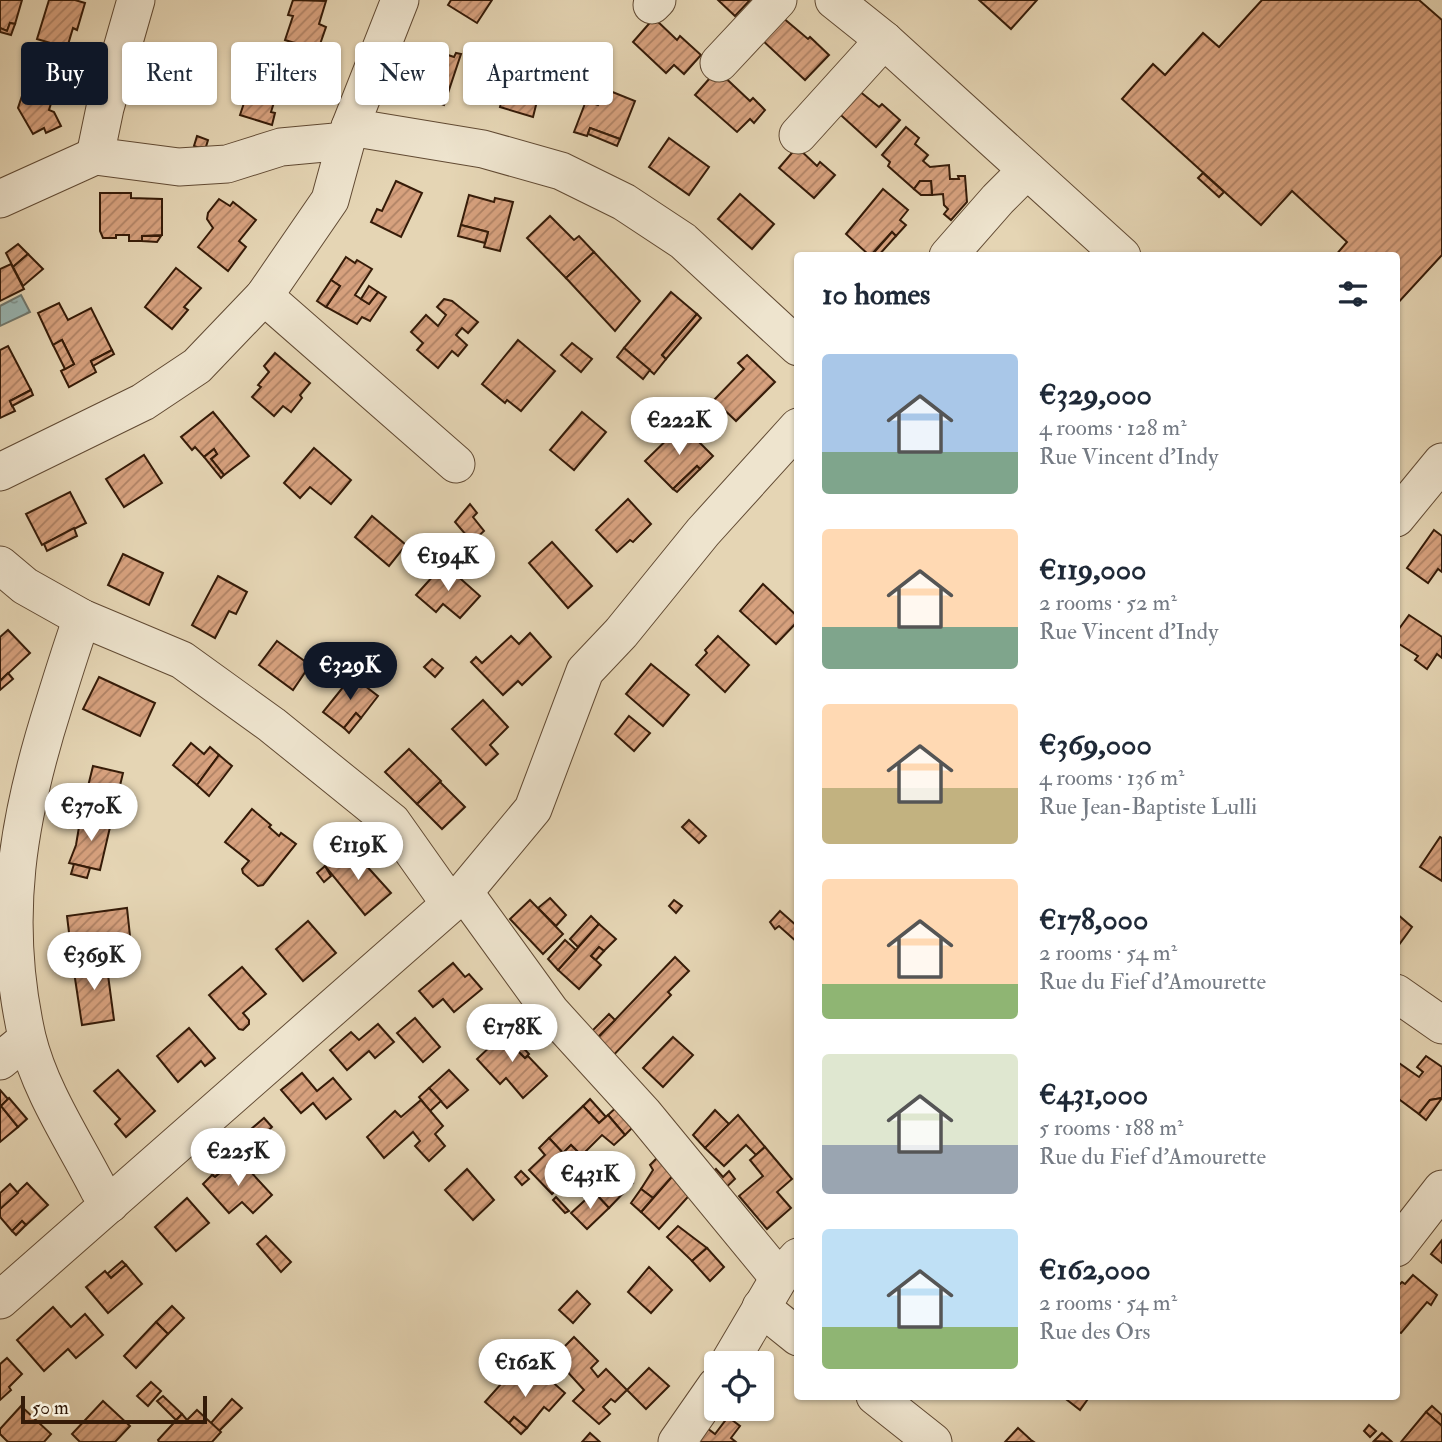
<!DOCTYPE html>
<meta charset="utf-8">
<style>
:root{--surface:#fff;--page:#f2f2f3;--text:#1f2937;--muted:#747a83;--accent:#111827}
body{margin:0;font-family:"IM FELL Double Pica",serif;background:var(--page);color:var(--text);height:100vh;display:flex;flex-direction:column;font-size:26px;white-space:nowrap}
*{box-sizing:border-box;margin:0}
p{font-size:23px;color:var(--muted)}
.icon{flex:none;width:38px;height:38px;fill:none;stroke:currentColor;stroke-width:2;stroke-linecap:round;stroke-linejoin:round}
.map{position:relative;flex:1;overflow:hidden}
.side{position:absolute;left:794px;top:252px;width:606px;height:1148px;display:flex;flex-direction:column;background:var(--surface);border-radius:7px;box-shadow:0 2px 5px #0004}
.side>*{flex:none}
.guide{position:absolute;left:21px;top:42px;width:665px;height:63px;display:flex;gap:14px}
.buttons{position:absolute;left:704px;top:1351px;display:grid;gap:14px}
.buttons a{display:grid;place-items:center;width:70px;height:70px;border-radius:7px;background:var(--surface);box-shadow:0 2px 5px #0004;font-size:35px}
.scale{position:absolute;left:21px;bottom:18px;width:186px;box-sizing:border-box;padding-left:7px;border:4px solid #351b08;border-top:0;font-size:19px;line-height:24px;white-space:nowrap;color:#351b08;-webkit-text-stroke:5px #eee4ce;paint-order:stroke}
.price{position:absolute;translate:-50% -60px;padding:0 16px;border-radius:24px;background:#fff;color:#222;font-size:23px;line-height:46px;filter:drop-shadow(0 2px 4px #0008)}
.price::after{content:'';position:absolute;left:50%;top:42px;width:21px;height:16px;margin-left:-10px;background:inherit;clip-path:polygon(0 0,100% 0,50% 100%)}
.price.on{background:var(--accent);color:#fff}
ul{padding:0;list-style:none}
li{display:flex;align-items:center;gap:21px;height:175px;padding:0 28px}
li span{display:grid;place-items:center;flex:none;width:196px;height:140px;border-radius:7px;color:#555}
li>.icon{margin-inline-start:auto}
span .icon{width:84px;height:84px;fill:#fffc;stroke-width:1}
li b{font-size:30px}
h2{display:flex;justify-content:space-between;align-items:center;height:84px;padding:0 28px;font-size:30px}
.chip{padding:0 24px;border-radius:7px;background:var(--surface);box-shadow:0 2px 5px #0004;font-size:24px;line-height:63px}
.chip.on{background:var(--accent);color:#fff}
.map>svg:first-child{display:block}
</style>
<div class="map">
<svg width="1442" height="1442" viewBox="0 0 1442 1442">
<defs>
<pattern id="water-ripples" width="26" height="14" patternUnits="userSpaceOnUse" patternTransform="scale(1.75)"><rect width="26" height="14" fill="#98b7b5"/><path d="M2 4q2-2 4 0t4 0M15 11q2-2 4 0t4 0" fill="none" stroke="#7d9491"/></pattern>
<pattern id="building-hatch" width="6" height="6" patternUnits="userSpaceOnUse" patternTransform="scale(1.75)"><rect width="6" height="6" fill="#d7a17e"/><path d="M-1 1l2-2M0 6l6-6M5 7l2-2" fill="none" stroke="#af8265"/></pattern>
</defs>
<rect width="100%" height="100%" fill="#e5d5b4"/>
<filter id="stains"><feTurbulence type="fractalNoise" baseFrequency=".00286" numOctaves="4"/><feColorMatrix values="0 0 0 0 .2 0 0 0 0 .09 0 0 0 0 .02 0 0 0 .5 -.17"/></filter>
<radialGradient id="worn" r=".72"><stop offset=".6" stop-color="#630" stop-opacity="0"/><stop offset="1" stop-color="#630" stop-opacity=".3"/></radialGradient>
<!-- water -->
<path fill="url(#water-ripples)" stroke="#707970" stroke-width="2" d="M21 295 30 312 0 326V306Z"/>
<!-- building -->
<g fill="url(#building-hatch)" stroke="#351b08" stroke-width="2">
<path d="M0 0H22L15 24 10 23 7 31 0 28Z"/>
<path d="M49 0H75L85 3 77 30 73 28 67 48 37 39Z"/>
<path d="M293 0 326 1 319 24 326 27 318 50 285 40 293 16 288 15Z"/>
<path d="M451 0H492L477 23 448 5Z"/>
<path d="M718 0H750L735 16Z"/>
<path d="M979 0H1037L1011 29Z"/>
<path d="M1262 0H1419L1442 20V255L1396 305V256H1335L1347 242 1292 191 1261 225 1122 99 1153 64 1165 75 1203 33 1219 47Z"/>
<path d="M782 17 808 39 810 37 829 55 805 80 762 40Z"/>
<path d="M654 18 677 40 680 36 701 55 684 74 674 65 666 73 633 42Z"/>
<path d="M10 23 15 24 11 35 0 32V28L7 31Z"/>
<path d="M516 45 549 54 533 117 500 107Z"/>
<path d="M433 50 454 57 456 53 461 54 444 105 418 96Z"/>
<path d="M265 60 291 69 283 98 276 96 271 112 275 113 272 125 240 115 250 85 256 87Z"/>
<path d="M717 70 750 101 753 98 765 110 754 123 750 119 737 132 695 95Z"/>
<path d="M30 72 58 81 49 110 54 112 61 126 46 133 44 128 33 134 18 108Z"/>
<path d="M853 86 879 107 882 104 900 120 876 147 833 108Z"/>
<path d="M605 89 635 101 620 139 590 128 587 136 574 132 586 101 598 105Z"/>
<path d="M906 127 919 138 915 144 928 155 923 161 930 167 949 165 950 179H959L958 176H965L967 202 951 220 944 214 948 209 944 205 943 194 932 195 931 181H920L914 189 888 166 890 162 882 155Z"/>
<path d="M590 128 620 139 617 146 588 134Z"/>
<path d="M197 136 208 140 205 150 194 146Z"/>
<path d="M669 138 709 167 689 195 649 167Z"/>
<path d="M797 147 817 166 820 162 835 175 814 198 779 168Z"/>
<path d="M1203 173 1224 192 1219 197 1198 178Z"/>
<path d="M396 181 422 193 401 237 371 222 377 209 382 211Z"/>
<path d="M920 181H931L932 195H921L914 189Z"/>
<path d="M883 189 908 210 900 220 906 225 896 236 892 232 870 256 846 234Z"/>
<path d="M100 193H131V198L162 199V235L142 236V241H129V235H116V238H103L100 231Z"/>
<path d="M740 194 774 224 752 249 718 219Z"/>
<path d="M469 195 494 202 495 198 513 202 500 251 484 247 488 232 461 225Z"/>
<path d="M219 199 230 206 233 202 256 220 239 241 246 247 228 271 198 247 213 228 207 219 208 213Z"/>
<path d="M550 216 574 240 579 236 594 252 566 278 527 238Z"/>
<path d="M461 225 488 232 485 243 458 236Z"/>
<path d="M892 232 896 236 878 256H871Z"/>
<path d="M142 236H161L157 242 142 241Z"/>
<path d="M18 244 28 254 13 267 6 253Z"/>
<path d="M594 252 640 301 615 331 566 278Z"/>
<path d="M28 254 43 269 23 286 13 267Z"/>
<path d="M346 257 355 263 357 260 372 269 355 295 369 304 378 292 386 297 370 321 362 317 357 324 326 307 340 286 331 280Z"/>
<path d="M11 264 24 289 0 301V269Z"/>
<path d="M176 268 201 288 184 307 188 310 172 329 145 307Z"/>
<path d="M331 280 340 286 326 307 317 301Z"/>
<path d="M369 286 378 292 369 304 361 299Z"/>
<path d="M671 292 697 314 662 355 666 359 654 374 624 348Z"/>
<path d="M444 299 452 301 478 322 468 333 462 328 456 335 467 345 458 356 452 351 438 368 417 350 423 343 411 332 426 315 438 326 446 315 437 307Z"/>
<path d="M59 303 68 320 91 308 112 350 91 361 96 372 69 387 61 371 74 364 62 340 53 345 38 313Z"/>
<path d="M697 314 701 318 666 359 662 355Z"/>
<path d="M62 340 74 364 65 369 53 345Z"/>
<path d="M518 340 555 371 521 411 507 400 505 403 482 384Z"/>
<path d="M572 343 592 359 581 372 561 355Z"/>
<path d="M8 346 31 390 10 401 15 411 0 418V350Z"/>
<path d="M624 348 650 370 643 379 617 357Z"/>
<path d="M112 350 114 354 93 366 91 361Z"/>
<path d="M275 353 310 383 300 395 302 398 291 412 283 406 274 416 252 397 261 387 258 385 269 372 264 366Z"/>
<path d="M747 355 775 382 736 421 714 400 744 369 738 363Z"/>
<path d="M31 390 33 395 12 406 10 401Z"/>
<path d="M213 412 249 456 224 475 211 459 217 454 214 449 204 457 195 447 192 450 181 437Z"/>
<path d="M582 412 606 432 574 470 550 450Z"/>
<path d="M682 425 713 456 700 469 697 466 673 489 645 461Z"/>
<path d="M314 448 351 480 331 504 310 487 300 498 284 483Z"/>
<path d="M214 449 217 454 211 459 224 475 221 478 204 457Z"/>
<path d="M144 455 162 483 124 507 106 479Z"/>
<path d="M697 466 700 469 677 492 673 489Z"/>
<path d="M70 492 86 523 42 545 26 514Z"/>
<path d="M628 499 651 524 633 542 630 540 617 552 596 530Z"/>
<path d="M470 504 477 513 473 517 484 531 472 542 455 522Z"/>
<path d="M372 516 406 545 389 566 355 537Z"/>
<path d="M74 528 77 536 47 551 44 544Z"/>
<path d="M1434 530 1442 536V572L1438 569 1428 583 1407 568Z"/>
<path d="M552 542 592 586 568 608 529 563Z"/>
<path d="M123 554 163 573 149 605 108 585Z"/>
<path d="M444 564 480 596 460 618 443 604 436 612 416 595Z"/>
<path d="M218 576 247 592 236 614 229 611 215 638 192 625Z"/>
<path d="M763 584 798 617V621L776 644 740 611Z"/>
<path d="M1409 615 1442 637V658L1437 654 1427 669 1415 660 1418 656 1396 642V633Z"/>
<path d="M8 630 30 653 0 681V637Z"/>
<path d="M530 633 551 657 522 685 518 681 503 695 471 662 476 657 482 663 511 636 519 644Z"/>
<path d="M718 636 749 665 725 692 696 665 707 653 705 650Z"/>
<path d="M277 641 310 665 293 690 259 665Z"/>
<path d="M432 659 443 668 435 677 424 667Z"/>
<path d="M651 664 689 695 663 726 626 694Z"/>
<path d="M8 673 13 679 0 690V681Z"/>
<path d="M352 676 378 696 361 718 356 713 344 728 323 712Z"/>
<path d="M99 677 155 703 140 736 83 709Z"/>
<path d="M483 700 508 727 490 745 498 754 486 765 452 729Z"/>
<path d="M356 713 361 718 349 733 344 728Z"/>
<path d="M629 716 650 733 634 751 615 734Z"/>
<path d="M191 743 204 754 210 747 219 755 197 785 173 765Z"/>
<path d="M409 749 441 781 417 804 385 772Z"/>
<path d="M219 755 232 766 209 796 197 785Z"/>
<path d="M93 766 123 773 111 823 81 815Z"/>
<path d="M440 782 465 807 442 829 417 804Z"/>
<path d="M252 809 271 825 269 827 279 836 281 833 296 844 263 885 258 886 243 873 242 869 249 861 225 842Z"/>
<path d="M81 815 111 823 100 870 69 863 76 845Z"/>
<path d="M689 820 706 836 699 843 682 827Z"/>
<path d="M1440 837 1442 838V881L1420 867Z"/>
<path d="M354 852 391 893 365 915 325 866 338 855 343 861Z"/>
<path d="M74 864 90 868 87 878 71 874Z"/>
<path d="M325 866 331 876 324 882 317 873Z"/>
<path d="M550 898 566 915 556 926 538 908Z"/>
<path d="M530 900 563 934 543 954 510 919Z"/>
<path d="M674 900 682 906 676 913 669 906Z"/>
<path d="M127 908 130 936 104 940 107 960 73 965 67 916Z"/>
<path d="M780 911 798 927V943L779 926 775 929 770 922Z"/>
<path d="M1396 913 1412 927 1396 949Z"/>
<path d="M591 916 599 924 578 947 570 939Z"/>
<path d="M308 921 336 953 303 981 276 949Z"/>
<path d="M599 924 616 939 604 951 599 947 591 956 601 965 579 989 558 970Z"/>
<path d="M565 940 576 950 558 970 548 959Z"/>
<path d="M599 947 604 951 596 960 591 956Z"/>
<path d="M675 957 689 971 668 992 671 995 607 1062 592 1044Z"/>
<path d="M106 960 114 1020 82 1025 73 965Z"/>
<path d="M453 963 465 977 469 974 482 989 454 1012 443 999 433 1007 419 991Z"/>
<path d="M242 967 266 994 243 1013 249 1020V1024L243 1030 239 1029 209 995Z"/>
<path d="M609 1014 615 1020 597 1038 591 1032Z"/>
<path d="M415 1018 440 1047 423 1062 397 1033Z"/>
<path d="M378 1024 394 1042 375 1058 369 1051 347 1070 330 1050 351 1032 359 1040Z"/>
<path d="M512 1026 523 1037 513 1046 525 1058 528 1056 547 1076 523 1098 506 1078 500 1084 477 1059Z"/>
<path d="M189 1028 215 1058 205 1066 201 1061 178 1082 157 1056Z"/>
<path d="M673 1037 693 1055 663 1087 643 1068Z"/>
<path d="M518 1042 529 1054 525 1058 513 1046Z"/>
<path d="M1426 1056 1442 1067V1098L1430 1100 1419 1114 1396 1097 1398 1084 1396 1083V1061L1419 1077 1423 1072 1417 1067Z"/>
<path d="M118 1070 155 1111 126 1137 115 1124 120 1119 94 1091Z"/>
<path d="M449 1070 468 1090 447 1108 429 1088Z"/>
<path d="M302 1073 317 1091 333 1078 351 1099 326 1119 313 1103 301 1113 281 1090Z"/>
<path d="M429 1088 441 1101 430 1111 419 1097Z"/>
<path d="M0 1090 8 1099 1 1106 18 1127 0 1142Z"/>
<path d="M9 1098 27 1119 18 1127 1 1106Z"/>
<path d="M1442 1098 1426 1120 1419 1114 1430 1100Z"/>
<path d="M590 1099 606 1117 599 1123 583 1106Z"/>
<path d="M421 1100 443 1126 435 1134 445 1146 429 1161 415 1146 420 1141 413 1132 384 1158 367 1137 395 1111 401 1117Z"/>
<path d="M621 1103 638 1122 625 1135 608 1115Z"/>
<path d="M583 1106 599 1123 608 1115 625 1135 614 1145 602 1135 585 1152 588 1155 584 1158 571 1145 563 1153 549 1138Z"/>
<path d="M715 1110 729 1124 705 1148 693 1135Z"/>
<path d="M738 1115 765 1147 756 1155 746 1145 724 1166 705 1148Z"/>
<path d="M264 1118 272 1127 258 1140 250 1130Z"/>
<path d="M549 1138 563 1153 571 1145 582 1156 568 1169 572 1175 552 1194 529 1170 545 1155 539 1148Z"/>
<path d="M765 1147 792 1179 777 1192 791 1208 767 1229 739 1196 763 1176 750 1160Z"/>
<path d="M663 1152 678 1170 653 1198 641 1189 653 1170 650 1165Z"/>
<path d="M236 1154 238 1158 215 1177 212 1175Z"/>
<path d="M238 1158 272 1195 253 1213 242 1202 229 1213 203 1184 212 1175 215 1177Z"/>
<path d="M467 1169 494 1200 473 1220 445 1190Z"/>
<path d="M619 1169 633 1183 609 1208 594 1192Z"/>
<path d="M716 1169 723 1177 729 1171 735 1179 720 1193 707 1177Z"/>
<path d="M678 1170 695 1189 659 1229 641 1212Z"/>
<path d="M521 1171 529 1179 522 1185 515 1177Z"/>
<path d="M27 1183 48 1205 26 1225 22 1221 12 1231 0 1217V1209Z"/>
<path d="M10 1184 18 1193 0 1209V1193Z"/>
<path d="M641 1189 653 1198 641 1212 631 1203Z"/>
<path d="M594 1192 609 1208 587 1229 571 1213Z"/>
<path d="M556 1197 569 1211 565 1213 553 1200Z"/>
<path d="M187 1198 209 1223 176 1251 155 1227Z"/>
<path d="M22 1221 26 1225 16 1235 12 1231Z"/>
<path d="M678 1226 707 1248 692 1261 667 1237Z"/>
<path d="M266 1236 291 1262 281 1272 257 1244Z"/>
<path d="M1442 1240V1263L1431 1254Z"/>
<path d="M707 1248 724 1267 710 1281 692 1261Z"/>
<path d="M122 1261 126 1265 111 1278 107 1274Z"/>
<path d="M126 1265 142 1284 108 1313 86 1287 105 1271 111 1278Z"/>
<path d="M649 1267 672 1290 651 1313 628 1292Z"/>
<path d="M1413 1275 1437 1295 1431 1305 1427 1302 1401 1333 1396 1330V1288L1402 1282 1405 1284Z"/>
<path d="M577 1291 590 1304 573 1323 559 1310Z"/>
<path d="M172 1306 184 1318 168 1334 156 1322Z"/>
<path d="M53 1307 71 1327 85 1314 103 1335 76 1358 68 1349 44 1371 17 1340Z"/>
<path d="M156 1322 168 1334 136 1368 124 1356Z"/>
<path d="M574 1337 598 1361 591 1368 598 1377 606 1369 627 1390 615 1402 611 1399 603 1407 610 1414 599 1424 573 1401 584 1390 554 1357Z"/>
<path d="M7 1358 22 1374 9 1387 11 1390 0 1400V1364Z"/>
<path d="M649 1368 669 1386 646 1409 627 1390Z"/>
<path d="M540 1371 565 1393 549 1411 544 1407 527 1428 514 1417 509 1423 485 1402 508 1376 525 1389Z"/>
<path d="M151 1382 161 1391 148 1406 137 1396Z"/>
<path d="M163 1396 182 1414 176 1420 157 1401Z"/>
<path d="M1062 1396H1090L1080 1410Z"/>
<path d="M232 1399 242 1408 219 1431 211 1423Z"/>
<path d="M103 1401 130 1426 115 1442H80L72 1434Z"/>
<path d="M21 1406 51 1434 44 1442H8L0 1434V1429Z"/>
<path d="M1432 1406 1442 1415V1426L1426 1412Z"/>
<path d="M197 1410 221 1432 212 1442H159L158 1440 182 1414 187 1420Z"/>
<path d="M1426 1412 1442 1426V1442H1401Z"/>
<path d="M514 1417 527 1428 521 1434 509 1423Z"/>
<path d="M728 1417 740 1426 731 1438 736 1442H699L703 1425 715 1434Z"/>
<path d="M1369 1425 1376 1431 1370 1437 1364 1431Z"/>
<path d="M1018 1428 1031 1440 1034 1442H1005Z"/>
<path d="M590 1433 600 1442H582Z"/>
<path d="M1382 1433 1392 1442 1374 1441Z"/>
</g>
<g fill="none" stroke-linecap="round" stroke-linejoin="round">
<defs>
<g id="minor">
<path d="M834 0 884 40 1122 256"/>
<path d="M652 5 657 0"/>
<path d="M719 63 778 0"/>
<path d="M350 127 483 149 561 171 624 202 683 241 798 347"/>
<path d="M798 135 884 40"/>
<path d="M95 156 105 108 136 0"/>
<path d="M0 199 95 156 179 167 227 164 281 147 346 141"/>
<path d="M948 256 998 199 1027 170"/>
<path d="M264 296 456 464"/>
<path d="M0 472 143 402 197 366 264 296 330 200 350 127 400 0"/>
<path d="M1396 518 1442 462"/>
<path d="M0 565 25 586 82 618 182 660 272 725 392 822 450 904"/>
<path d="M82 618C72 646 63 675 54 704 18 817 0 918 27 1037 40 1091 74 1141 99 1190L110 1204"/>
<path d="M464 892 551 1012 644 1114 779 1278"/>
<path d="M1396 993 1442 1025"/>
<path d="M0 1061 27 1039"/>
<path d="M1396 1248 1442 1189"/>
<path d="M0 1300 464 892 533 809 585 671 621 633 703 532 798 427"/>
<path d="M761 1307 798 1337"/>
<path d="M729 1363 779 1278 798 1257"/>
<path d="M875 1396 933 1442"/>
<path d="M677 1442 716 1386"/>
</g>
</defs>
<!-- minor casing -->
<use href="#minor" stroke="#614a33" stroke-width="39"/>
<!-- minor -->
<use href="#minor" stroke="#eee4ce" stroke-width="37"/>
</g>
<rect width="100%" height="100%" filter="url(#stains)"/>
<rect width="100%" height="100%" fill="url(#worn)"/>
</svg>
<div class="buttons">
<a><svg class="icon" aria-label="locate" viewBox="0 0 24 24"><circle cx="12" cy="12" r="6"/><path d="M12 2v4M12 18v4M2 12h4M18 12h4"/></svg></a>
</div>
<div class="scale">50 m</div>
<b class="price" style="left:679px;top:457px">€222K</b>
<b class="price" style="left:448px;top:593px">€194K</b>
<b class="price on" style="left:350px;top:702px">€329K</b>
<b class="price" style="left:91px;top:843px">€370K</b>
<b class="price" style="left:358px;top:882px">€119K</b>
<b class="price" style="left:94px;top:992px">€369K</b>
<b class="price" style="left:512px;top:1064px">€178K</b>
<b class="price" style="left:238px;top:1188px">€225K</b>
<b class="price" style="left:590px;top:1211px">€431K</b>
<b class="price" style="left:525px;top:1399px">€162K</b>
<div class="guide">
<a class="chip on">Buy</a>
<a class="chip">Rent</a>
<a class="chip">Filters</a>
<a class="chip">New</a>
<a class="chip">Apartment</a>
</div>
<section class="side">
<h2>10 homes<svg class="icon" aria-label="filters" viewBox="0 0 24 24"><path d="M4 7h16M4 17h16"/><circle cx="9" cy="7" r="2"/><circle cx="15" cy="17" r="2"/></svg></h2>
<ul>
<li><span style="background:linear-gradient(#a9c7e8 70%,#7fa58c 0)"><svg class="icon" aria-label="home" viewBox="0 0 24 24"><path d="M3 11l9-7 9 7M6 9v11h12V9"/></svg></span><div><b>€329,000</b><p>4 rooms · 128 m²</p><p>Rue Vincent d'Indy</p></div></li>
<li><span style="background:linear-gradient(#ffd9b3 70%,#7fa58c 0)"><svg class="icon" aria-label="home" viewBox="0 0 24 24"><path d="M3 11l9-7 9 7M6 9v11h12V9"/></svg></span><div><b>€119,000</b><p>2 rooms · 52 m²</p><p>Rue Vincent d'Indy</p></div></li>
<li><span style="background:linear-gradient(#ffd9b3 60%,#c2b280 0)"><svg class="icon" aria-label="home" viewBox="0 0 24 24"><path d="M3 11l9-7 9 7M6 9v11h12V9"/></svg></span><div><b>€369,000</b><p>4 rooms · 136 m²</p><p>Rue Jean-Baptiste Lulli</p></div></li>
<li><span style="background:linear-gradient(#ffd9b3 75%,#8fb573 0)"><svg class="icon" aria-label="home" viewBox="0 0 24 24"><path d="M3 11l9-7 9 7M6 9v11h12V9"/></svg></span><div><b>€178,000</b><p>2 rooms · 54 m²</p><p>Rue du Fief d'Amourette</p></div></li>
<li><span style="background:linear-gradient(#dfe7d0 65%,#9aa5b1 0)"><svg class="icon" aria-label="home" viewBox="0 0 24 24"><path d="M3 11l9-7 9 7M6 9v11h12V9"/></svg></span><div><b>€431,000</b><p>5 rooms · 188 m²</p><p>Rue du Fief d'Amourette</p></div></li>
<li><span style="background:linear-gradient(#bfe0f5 70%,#8fb573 0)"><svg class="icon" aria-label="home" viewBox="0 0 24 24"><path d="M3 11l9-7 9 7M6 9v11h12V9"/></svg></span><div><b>€162,000</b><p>2 rooms · 54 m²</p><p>Rue des Ors</p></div></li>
</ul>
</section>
</div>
